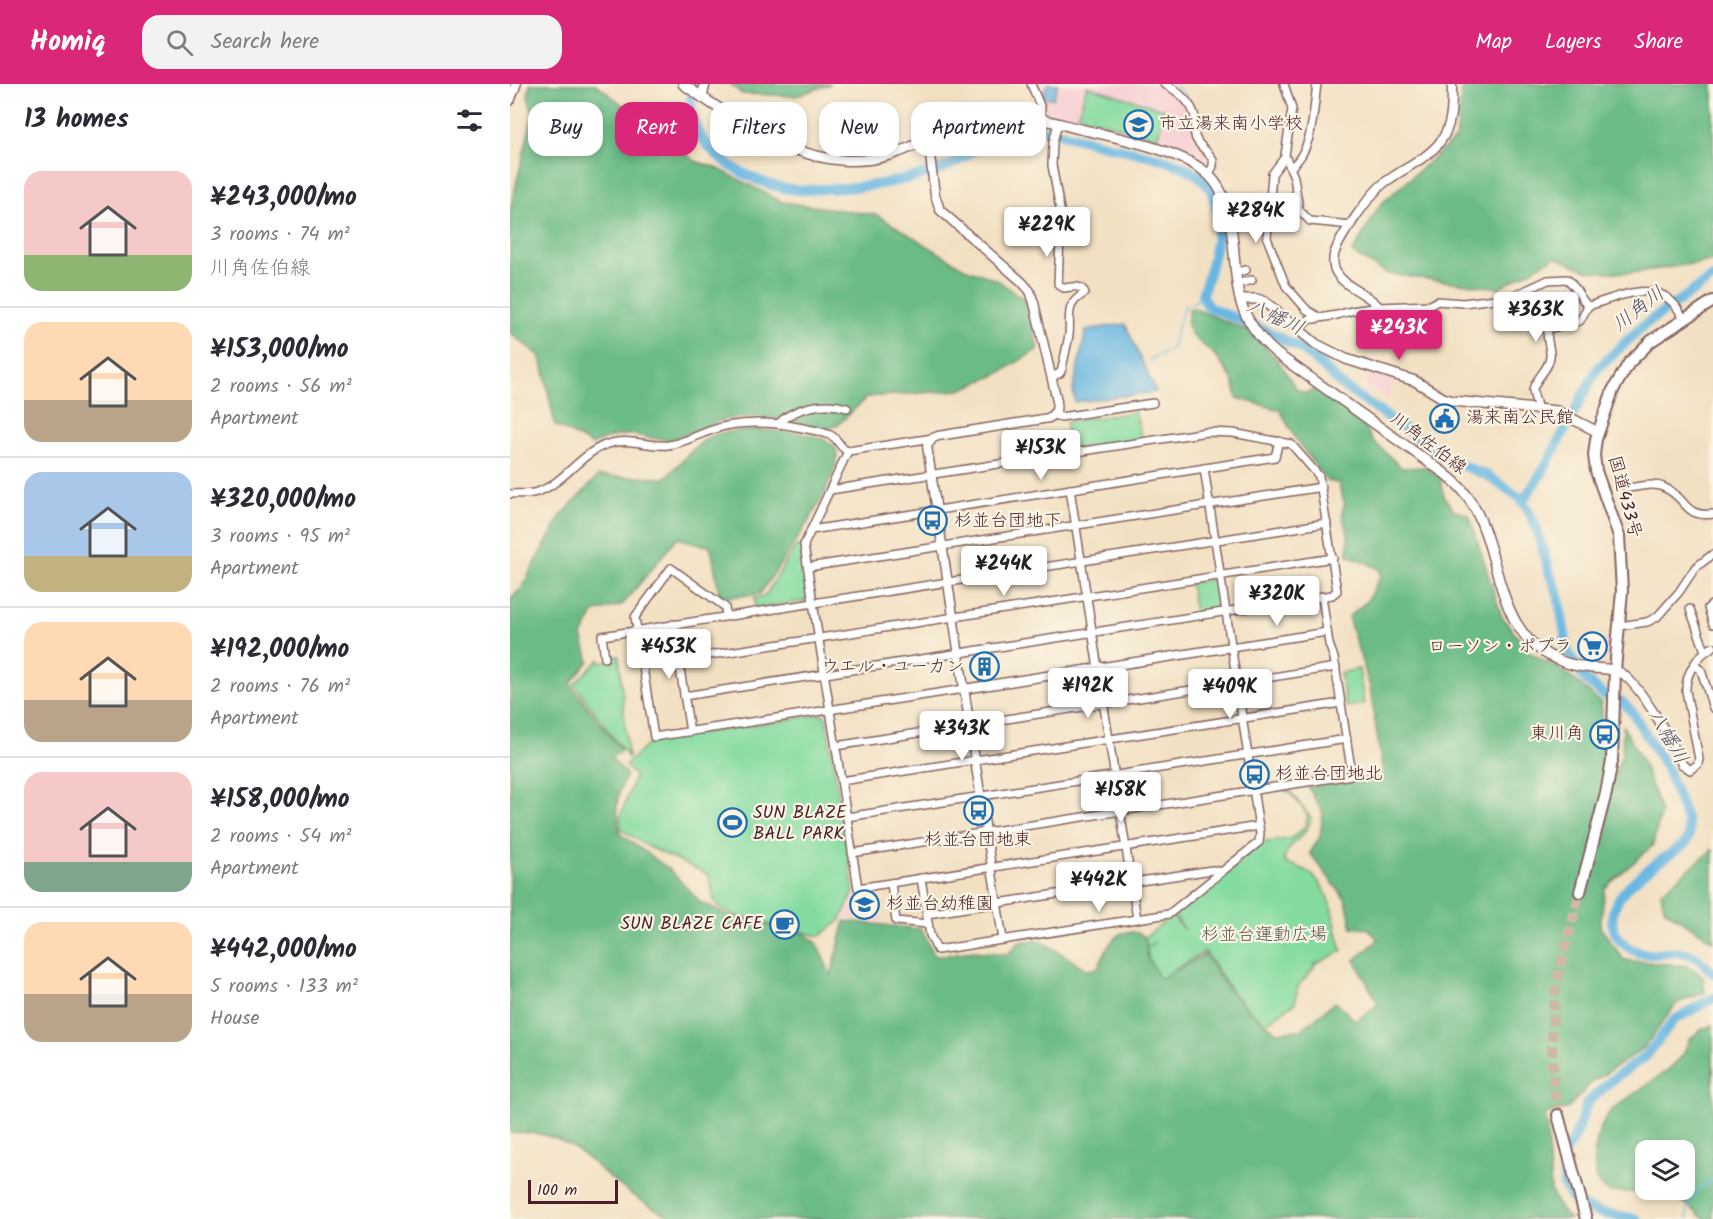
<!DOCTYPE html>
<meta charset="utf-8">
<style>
:root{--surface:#fff;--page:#f2f2f3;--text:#2b2b33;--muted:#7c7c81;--line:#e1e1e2;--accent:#db2777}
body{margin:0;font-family:Kalam,"Klee One",sans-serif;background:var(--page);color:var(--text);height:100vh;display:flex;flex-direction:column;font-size:22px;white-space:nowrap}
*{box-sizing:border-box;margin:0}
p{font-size:20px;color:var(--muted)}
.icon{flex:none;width:33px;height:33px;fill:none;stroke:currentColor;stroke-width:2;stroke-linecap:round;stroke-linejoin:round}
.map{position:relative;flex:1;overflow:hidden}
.drawer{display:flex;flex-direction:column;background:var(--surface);width:510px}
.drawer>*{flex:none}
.top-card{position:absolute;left:18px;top:18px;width:570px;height:54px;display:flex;gap:12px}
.buttons{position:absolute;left:1125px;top:1056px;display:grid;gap:12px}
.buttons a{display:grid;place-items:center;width:60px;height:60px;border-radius:12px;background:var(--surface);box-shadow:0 3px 9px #0003;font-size:30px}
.scale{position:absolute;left:18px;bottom:15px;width:90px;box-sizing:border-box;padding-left:6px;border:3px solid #4a1f2b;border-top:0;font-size:16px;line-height:21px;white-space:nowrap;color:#4a1f2b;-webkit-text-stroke:4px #fcf5e5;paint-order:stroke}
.price{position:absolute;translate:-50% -51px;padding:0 14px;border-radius:6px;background:#fff;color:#222;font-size:20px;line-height:39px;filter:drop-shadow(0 2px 3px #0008)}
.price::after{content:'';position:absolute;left:50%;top:36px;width:18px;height:14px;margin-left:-9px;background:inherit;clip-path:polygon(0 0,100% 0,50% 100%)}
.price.on{background:var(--accent);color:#fff}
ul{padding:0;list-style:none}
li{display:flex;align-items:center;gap:18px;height:150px;padding:0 24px}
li+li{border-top:2px solid var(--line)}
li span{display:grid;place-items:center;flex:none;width:168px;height:120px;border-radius:18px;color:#555}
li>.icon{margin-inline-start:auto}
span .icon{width:72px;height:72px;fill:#fffc;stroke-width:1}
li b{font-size:26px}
h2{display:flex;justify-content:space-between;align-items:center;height:72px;padding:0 24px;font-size:26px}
.pill{padding:0 21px;border-radius:18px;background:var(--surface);box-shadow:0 3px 9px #0003;font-size:21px;line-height:54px}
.pill.on{background:var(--accent);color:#fff}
header{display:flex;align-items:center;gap:36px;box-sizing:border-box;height:84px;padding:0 30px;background:var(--accent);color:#fff}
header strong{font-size:28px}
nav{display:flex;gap:33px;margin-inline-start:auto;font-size:21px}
.search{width:420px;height:54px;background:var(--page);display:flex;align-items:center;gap:15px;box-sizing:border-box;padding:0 21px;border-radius:18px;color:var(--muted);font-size:22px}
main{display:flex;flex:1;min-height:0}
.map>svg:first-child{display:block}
</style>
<header>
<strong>Homiq</strong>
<div class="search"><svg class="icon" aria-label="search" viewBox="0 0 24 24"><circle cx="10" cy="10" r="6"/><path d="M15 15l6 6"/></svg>Search here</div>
<nav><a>Map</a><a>Layers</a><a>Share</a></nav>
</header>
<main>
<section class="drawer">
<h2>13 homes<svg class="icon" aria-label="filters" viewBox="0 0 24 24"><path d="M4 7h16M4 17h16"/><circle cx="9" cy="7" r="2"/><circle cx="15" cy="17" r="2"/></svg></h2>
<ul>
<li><span style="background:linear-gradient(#f6c9c9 70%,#8fb573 0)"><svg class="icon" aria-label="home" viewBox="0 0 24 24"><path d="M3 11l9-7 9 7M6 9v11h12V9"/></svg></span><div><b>¥243,000/mo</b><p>3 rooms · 74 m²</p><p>川角佐伯線</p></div></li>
<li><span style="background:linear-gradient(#ffd9b3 65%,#b9a48a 0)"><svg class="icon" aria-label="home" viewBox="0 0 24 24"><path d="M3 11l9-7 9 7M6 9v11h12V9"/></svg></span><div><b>¥153,000/mo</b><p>2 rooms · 56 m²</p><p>Apartment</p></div></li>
<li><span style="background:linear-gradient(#a9c7e8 70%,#c2b280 0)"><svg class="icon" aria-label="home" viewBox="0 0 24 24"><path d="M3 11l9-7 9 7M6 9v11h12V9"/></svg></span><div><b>¥320,000/mo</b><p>3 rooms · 95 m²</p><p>Apartment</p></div></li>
<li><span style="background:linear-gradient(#ffd9b3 65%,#b9a48a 0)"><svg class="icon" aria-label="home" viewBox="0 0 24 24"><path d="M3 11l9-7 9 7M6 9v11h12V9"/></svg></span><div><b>¥192,000/mo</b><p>2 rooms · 76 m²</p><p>Apartment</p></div></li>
<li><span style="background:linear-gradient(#f6c9c9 75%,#7fa58c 0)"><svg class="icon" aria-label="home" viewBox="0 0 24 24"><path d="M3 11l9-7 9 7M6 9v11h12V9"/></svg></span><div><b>¥158,000/mo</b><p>2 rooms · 54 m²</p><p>Apartment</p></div></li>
<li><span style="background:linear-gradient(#ffd9b3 60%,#b9a48a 0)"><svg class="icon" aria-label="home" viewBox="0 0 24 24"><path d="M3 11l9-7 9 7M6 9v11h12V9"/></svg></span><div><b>¥442,000/mo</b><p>5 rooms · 133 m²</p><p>House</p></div></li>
</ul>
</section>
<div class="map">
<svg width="1203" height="1135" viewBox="0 0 1203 1135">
<rect width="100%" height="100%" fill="#fcf5e5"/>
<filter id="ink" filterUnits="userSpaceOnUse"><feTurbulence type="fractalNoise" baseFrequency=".0167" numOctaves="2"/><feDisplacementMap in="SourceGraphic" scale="12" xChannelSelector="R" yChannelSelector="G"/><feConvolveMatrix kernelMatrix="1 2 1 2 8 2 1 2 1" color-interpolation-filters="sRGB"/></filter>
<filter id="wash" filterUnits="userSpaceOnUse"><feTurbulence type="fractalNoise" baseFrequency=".008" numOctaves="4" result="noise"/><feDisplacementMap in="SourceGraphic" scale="24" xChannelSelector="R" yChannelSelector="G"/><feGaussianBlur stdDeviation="1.35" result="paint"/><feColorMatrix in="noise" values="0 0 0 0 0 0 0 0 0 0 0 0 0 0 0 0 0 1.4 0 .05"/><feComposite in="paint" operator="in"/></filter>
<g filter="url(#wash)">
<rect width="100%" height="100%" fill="#f2e0c2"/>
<!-- built -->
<g fill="#f7cfd4">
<path d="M533 0H651L672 15 682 30V49L700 77 697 78 624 53 534 31 530 12Z"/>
<path d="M859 286 886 293 878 316 855 301Z"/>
<path d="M1081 549 1088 556 1100 557 1097 573 1092 577 1084 578 1076 575 1073 561Z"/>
<path d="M366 804 371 838 335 834 347 807Z"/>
</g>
<!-- green -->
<g fill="#84dba0" stroke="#677d66" stroke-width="1.5">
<path d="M577 2 656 26 647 54 568 31Z"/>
<path d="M625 328 632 355 557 366 556 338Z"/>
<path d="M292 461 299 513 295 517 246 525 244 514 255 512 285 463Z"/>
<path d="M703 495 707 498 711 522 708 526 685 530 680 499Z"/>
<path d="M101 572H109L118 673 64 600 90 575V578L101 576Z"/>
<path d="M849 585 854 620 836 623 830 589Z"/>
<path d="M313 630 316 633 344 808 330 837 310 852C291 848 220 833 209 823 201 815 201 801 199 791L133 760 111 745 110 733 125 692 115 681 142 657Z"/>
<path d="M770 704 780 707 801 734C799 751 777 759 774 775L777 780C822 788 821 831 832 867L804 881V884L788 902 785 919 756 939C726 918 715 899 695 867L650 895 638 874 637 864 645 858 637 863 635 853 662 832 674 846 664 830 754 758 780 755 796 742 797 730 780 709Z"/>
</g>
<!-- forest -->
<g fill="#6bbb86" stroke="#5a6d58" stroke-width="1.5" fill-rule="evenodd">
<path d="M20 0H86L185 77 205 83 272 118 367 131 454 184 487 196 516 217 528 265 488 290 450 306 357 313 329 340 319 345C285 337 245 328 210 337 192 342 177 353 158 355 147 356 137 353 126 351 110 349 96 354 82 361L45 341 31 273 0 249V126L23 30 18 13Z"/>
<path d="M220 0H321L286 12 232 10Z"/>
<path d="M953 0H1203V177L1120 189 1078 187 1045 173 989 204 878 190 842 169 870 121 946 54Z"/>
<path d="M683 224 738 247 767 275 787 306 796 309 804 306 813 308 854 340 862 356 892 384 915 383 930 393 933 410 943 426 959 431 992 533 1019 568 1059 591 1091 619 1092 630 1091 653 1097 684 1105 689 1112 670 1113 642 1133 678 1151 728 1143 761 1095 804 1090 843 1114 876 1178 882 1193 892 1195 908 1167 919 1133 965 1082 998 1058 1024 1036 1030 1041 1107 1051 1127 1060 1135H165C151 1128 137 1121 124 1112 79 1083 62 1043 0 1049V515L11 505 50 433 88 392 155 394C168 382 184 362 199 353 219 342 327 342 327 370 326 406 271 477 250 510L210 514 201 463 167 454 113 520 84 529 72 552 79 577 60 600 111 666 101 674 117 691C104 712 106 727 110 750L159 785 190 818 217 831 293 849 307 859 321 892 335 837 411 845 425 872 463 867 498 870 509 858 530 856 577 886 588 884C597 863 608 836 635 853L638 874 650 895 695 870 718 905 737 925 767 948 791 946 825 918 846 937 868 920 845 876 868 856 859 845 842 843 836 816 800 769 810 753 813 729 798 703 873 691 860 603 838 533 857 517 871 491 868 484 838 471C838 464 839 452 837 445 833 434 830 432 835 420L828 399 817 397 785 354 770 326 727 314 723 296 703 269 683 253 677 241 679 225Z"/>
<path d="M1203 765V857L1154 825 1151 808Z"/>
<path d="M1203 941V1135H1194L1172 1117 1126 1108H1100L1091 1103 1085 1092 1084 1070 1089 1047 1100 1027 1159 985 1173 971 1179 956 1189 947ZM1136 1066H1174V1106H1136Z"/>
</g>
<!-- water -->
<g fill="#67b7e2" stroke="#586b86" stroke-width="1.5">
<path d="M537 0H548L543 15 533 13Z"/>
<path d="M615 240 646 308 565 318 563 306 576 246Z"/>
</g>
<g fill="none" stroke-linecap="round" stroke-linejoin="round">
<!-- stream -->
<g stroke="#67b7e2" stroke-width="1.5">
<path d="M664 0 676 12"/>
<path d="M688 37 689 49 695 61"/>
<path d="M706 77 709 83"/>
<path d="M639 276 661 265 674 223 693 213"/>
<path d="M1177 1135C1179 1114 1184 1105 1203 1096"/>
</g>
<!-- river -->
<g stroke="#67b7e2" stroke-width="10">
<path d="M184 0C183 7 180 15 181 22 186 72 243 101 287 106 296 107 306 105 315 105 353 104 394 98 431 85 458 76 477 50 506 44 523 40 575 56 594 61 622 68 655 73 681 87 725 110 704 176 692 211L698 223 756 247 790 264 809 279 830 300 940 376 978 392 1010 414 1018 426 1027 446 1040 491 1048 510 1058 568 1075 596 1094 611 1112 618 1122 628 1157 685 1177 737 1179 751 1176 759C1149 779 1084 813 1107 852 1113 862 1126 869 1137 870 1143 871 1150 870 1156 869 1183 867 1184 871 1203 889"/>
<path d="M1012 418 1033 387 1087 285 1133 242 1203 193"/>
<path d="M1126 1135 1091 1129 1071 1122 1063 1116 1054 1101V1069L1065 1053 1077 1019 1103 995 1136 972 1164 936 1203 914"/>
</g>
</g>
</g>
<g filter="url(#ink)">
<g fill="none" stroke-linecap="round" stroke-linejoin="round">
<!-- trunk-tunnel -->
<path stroke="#d0b9a4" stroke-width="10" stroke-dasharray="10 5" stroke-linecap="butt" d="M1048 1031C1041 985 1039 935 1049 889 1055 861 1063 835 1070 808"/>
<defs>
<g id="minor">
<path d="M521 0 531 24V35"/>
<path d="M654 0C667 6 684 20 685 35 685 42 683 48 686 55 693 69 713 73 698 90"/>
<path d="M774 0 782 25 775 71 784 93 789 126 800 137 841 141"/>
<path d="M775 73 762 90 757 154 776 202 797 226 809 233"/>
<path d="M780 84C804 66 803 27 807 0"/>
<path d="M726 188 736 186"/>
<path d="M727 200 742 196"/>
<path d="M787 246 798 236 827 231 841 227 869 223 921 221 927 217 953 219 1001 213 1038 196 1057 195C1067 203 1069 214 1078 222 1103 215 1141 195 1163 219 1168 224 1171 230 1174 235"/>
<path d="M542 293 550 289 552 285C554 274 557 262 559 251 561 231 554 221 575 209 571 200 562 203 554 204L548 200 551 131 542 81 543 58 548 39"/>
<path d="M1027 324C1027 318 1023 312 1023 306 1025 294 1039 286 1040 273 1041 263 1035 254 1038 245L1070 237 1078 222"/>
<path d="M543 331 551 333 643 319"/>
<path d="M268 340C284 323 315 317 337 324"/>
<path d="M423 354 338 367 294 461 348 804 749 742"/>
<path d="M1117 404C1129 403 1144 398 1155 404 1177 413 1173 434 1203 430"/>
<path d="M560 405 627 835"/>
<path d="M0 410C9 409 18 411 27 408 53 400 69 371 95 361 118 352 135 363 158 361 175 359 188 350 205 345 227 337 264 338 287 343 298 345 312 347 322 352 329 356 330 365 338 367"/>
<path d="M301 446 765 373 769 357"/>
<path d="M298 483 812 403"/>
<path d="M1203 520 1198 524 1203 540"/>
<path d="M1180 525 1195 567"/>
<path d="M216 532 215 523 161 484 125 533 144 653 454 605"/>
<path d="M163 540 180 648"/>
<path d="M1109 542 1137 538 1147 533 1169 508 1185 484 1203 470"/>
<path d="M721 563 817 548"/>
<path d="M95 574 92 552 817 439"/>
<path d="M168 576 823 474"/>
<path d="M1184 581 1191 586 1203 624"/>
<path d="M174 612 822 511 827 507 809 392 781 360 723 349 697 348 320 406"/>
<path d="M326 662 826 583"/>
<path d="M1172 680 1180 686 1188 680 1189 675 1176 607C1175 590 1188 570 1203 563"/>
<path d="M331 697 831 619"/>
<path d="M337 733 837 655"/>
<path d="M476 748 493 856"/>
<path d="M342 769 842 691 824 574 819 560 812 512"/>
<path d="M411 794 420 851 427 866 659 830 749 758 750 750 694 384"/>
<path d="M381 799 386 837 418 840"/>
<path d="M417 830 702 786 712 788"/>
</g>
<g id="tertiary">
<path d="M418 56 425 111 430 126 512 198 520 207 524 219 547 317 546 327 539 334 428 352 423 354 417 362 476 748"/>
<path d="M869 223C858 209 835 204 826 188 823 183 823 177 824 171 828 155 861 109 874 99 892 85 916 76 930 58 943 41 942 20 942 0"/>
<path d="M1105 586C1126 591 1163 660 1172 680"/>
<path d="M454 605 721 563"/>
</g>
<g id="secondary">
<path d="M173 0C218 31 275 72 331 76 386 81 415 51 464 37 478 33 493 31 508 32 529 33 550 40 570 45 606 53 660 64 690 84 733 113 718 176 731 219 738 240 751 256 767 270L934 389C946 398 957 409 964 423 993 475 985 552 1051 577 1068 584 1087 584 1105 586"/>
<path d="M192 13 195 0"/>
<path d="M0 16 6 0"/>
<path d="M730 215H747L755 218 806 260 836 275 905 297 933 314 943 317 1047 327 1088 348"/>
</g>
<g id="trunk">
<path d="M1070 808 1096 709 1102 677 1105 586 1112 507 1109 452 1086 387 1084 371 1086 355 1103 306 1119 279 1141 257 1203 217"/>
<path d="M1048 1031 1076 1135"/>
</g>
</defs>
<!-- minor casing -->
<use href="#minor" stroke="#856360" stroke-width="10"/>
<!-- tertiary casing -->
<use href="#tertiary" stroke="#856360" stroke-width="11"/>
<!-- secondary casing -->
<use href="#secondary" stroke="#856360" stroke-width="12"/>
<!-- trunk casing -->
<use href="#trunk" stroke="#856360" stroke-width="14"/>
<!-- minor -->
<use href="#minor" stroke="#fff" stroke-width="7"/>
<!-- tertiary -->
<use href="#tertiary" stroke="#fff" stroke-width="8"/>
<!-- secondary -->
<use href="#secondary" stroke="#fff" stroke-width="9"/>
<!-- trunk -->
<use href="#trunk" stroke="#fff" stroke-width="10"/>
</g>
</g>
<!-- icons -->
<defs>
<symbol id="school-ring" viewBox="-11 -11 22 22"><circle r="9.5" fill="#fcf5e5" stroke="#1f6fb2" stroke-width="1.5"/><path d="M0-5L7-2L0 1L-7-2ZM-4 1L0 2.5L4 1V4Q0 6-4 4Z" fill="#1f6fb2"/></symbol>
<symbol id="civic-ring" viewBox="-11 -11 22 22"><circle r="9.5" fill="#fcf5e5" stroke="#1f6fb2" stroke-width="1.5"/><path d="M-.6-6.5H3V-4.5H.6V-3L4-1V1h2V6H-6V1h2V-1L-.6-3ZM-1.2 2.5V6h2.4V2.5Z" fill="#1f6fb2"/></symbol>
<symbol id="bus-ring" viewBox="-11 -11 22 22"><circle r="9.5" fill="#fcf5e5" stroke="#1f6fb2" stroke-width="1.5"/><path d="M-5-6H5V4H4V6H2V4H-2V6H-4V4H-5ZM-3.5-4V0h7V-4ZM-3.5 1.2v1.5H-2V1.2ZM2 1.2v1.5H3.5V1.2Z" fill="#1f6fb2"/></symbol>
<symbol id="supermarket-ring" viewBox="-11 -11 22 22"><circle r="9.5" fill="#fcf5e5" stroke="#1f6fb2" stroke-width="1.5"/><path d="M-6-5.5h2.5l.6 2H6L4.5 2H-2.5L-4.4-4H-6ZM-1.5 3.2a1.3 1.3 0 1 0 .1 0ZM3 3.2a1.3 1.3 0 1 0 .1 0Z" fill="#1f6fb2"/></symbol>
<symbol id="building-ring" viewBox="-11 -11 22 22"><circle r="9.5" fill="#fcf5e5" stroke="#1f6fb2" stroke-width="1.5"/><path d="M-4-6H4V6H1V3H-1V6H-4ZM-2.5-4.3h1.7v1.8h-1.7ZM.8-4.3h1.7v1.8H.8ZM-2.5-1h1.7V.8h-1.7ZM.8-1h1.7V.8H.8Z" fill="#1f6fb2"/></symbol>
<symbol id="stadium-ring" viewBox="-11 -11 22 22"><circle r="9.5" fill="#fcf5e5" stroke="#1f6fb2" stroke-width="1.5"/><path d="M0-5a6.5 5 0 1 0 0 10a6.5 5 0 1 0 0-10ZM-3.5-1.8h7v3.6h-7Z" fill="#1f6fb2"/></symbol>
<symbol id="cafe-ring" viewBox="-11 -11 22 22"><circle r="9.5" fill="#fcf5e5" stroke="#1f6fb2" stroke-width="1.5"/><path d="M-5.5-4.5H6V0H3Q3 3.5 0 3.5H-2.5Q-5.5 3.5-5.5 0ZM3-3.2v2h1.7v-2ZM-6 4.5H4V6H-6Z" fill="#1f6fb2"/></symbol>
</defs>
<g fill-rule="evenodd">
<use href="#school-ring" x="612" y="24" width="33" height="33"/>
<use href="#civic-ring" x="918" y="318" width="33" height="33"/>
<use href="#bus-ring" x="406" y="420" width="33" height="33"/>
<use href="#supermarket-ring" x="1066" y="546" width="33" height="33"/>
<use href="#building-ring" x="458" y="566" width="33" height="33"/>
<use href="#bus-ring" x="1078" y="634" width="33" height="33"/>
<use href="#bus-ring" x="728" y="674" width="33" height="33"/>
<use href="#bus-ring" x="452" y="710" width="33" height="33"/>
<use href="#stadium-ring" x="206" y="722" width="33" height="33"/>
<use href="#school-ring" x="338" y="804" width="33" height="33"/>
<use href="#cafe-ring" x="258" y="824" width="33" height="33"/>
</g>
<g text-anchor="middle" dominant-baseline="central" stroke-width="4.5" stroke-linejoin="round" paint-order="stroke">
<!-- poi labels -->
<g font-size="18" fill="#4a1f2b" stroke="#fcf5e5" text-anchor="start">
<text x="649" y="40">市立湯来南小学校</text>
<text x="956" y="334">湯来南公民館</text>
<text x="444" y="437">杉並台団地下</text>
<text x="1062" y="563" text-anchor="end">ローソン・ポプラ</text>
<text x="454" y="583" text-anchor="end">ウエル・ユーカン</text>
<text x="1074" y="650" text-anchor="end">東川角</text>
<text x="765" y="690">杉並台団地北</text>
<text x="243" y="729">SUN BLAZE<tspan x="243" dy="21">BALL PARK</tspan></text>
<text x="468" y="756" text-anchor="middle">杉並台団地東</text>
<text x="376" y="820">杉並台幼稚園</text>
<text x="253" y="840" text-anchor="end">SUN BLAZE CAFE</text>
</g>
<!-- street labels -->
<g font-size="18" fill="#4a1f2b" stroke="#fcf5e5">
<text transform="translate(918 360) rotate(37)">川角佐伯線</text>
<text transform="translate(1114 413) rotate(75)">国道433号</text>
</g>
<!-- park labels -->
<g font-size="18" fill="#5b574e" stroke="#fcf5e5">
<text x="754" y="851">杉並台運動広場</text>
</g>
<!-- water labels -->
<g font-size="20" font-style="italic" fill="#54546b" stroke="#fcf5e5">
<text transform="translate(1129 226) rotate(-38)">川角川</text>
<text transform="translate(765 234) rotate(25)">八幡川</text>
<text transform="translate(1157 653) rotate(60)">八幡川</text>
</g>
</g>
</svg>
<div class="buttons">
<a><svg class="icon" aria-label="layers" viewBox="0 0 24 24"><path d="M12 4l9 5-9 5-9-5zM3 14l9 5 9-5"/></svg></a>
</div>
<div class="scale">100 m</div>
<b class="price" style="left:746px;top:160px">¥284K</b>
<b class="price" style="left:537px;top:174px">¥229K</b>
<b class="price" style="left:1026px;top:259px">¥363K</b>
<b class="price on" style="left:889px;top:277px">¥243K</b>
<b class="price" style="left:531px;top:397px">¥153K</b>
<b class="price" style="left:494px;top:513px">¥244K</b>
<b class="price" style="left:767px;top:543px">¥320K</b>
<b class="price" style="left:159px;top:596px">¥453K</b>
<b class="price" style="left:578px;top:635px">¥192K</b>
<b class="price" style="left:720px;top:636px">¥409K</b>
<b class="price" style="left:452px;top:678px">¥343K</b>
<b class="price" style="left:611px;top:739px">¥158K</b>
<b class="price" style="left:589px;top:829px">¥442K</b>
<div class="top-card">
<a class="pill">Buy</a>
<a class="pill on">Rent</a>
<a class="pill">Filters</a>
<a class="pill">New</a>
<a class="pill">Apartment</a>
</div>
</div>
</main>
